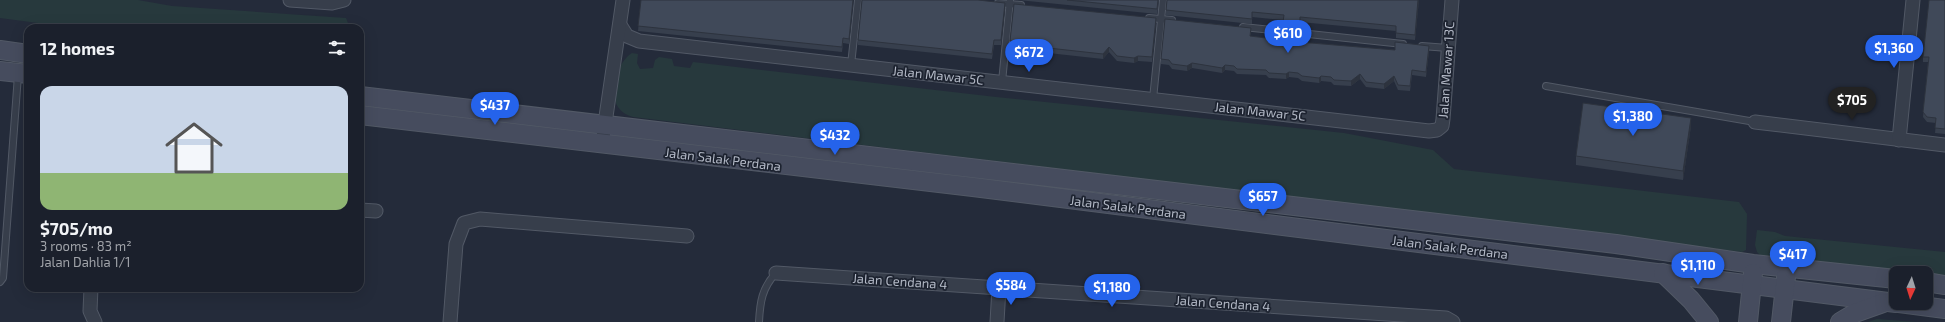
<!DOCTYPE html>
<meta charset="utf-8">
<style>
:root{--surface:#1b202c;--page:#242834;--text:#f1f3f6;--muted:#a0a3a9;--line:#393e48;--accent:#2563eb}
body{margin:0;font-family:"Exo 2",sans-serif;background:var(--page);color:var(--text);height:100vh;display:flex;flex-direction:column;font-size:15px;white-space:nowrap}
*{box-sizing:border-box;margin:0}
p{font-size:13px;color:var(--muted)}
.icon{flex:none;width:22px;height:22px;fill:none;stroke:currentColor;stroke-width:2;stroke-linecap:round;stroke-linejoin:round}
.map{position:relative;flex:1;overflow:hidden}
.drawer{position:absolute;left:24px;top:24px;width:340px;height:268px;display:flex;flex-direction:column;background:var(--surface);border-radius:12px;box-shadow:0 4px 16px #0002,0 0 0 1px var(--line)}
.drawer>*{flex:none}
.needle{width:26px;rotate:184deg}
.fabs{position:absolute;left:1889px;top:266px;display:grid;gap:8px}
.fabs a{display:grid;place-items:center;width:44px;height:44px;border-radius:8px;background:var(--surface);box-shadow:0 4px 16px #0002,0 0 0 1px var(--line);font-size:20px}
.price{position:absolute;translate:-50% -34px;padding:0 9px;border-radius:14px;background:var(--accent);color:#fff;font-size:13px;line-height:26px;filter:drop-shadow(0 1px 2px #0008)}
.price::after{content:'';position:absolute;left:50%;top:24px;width:12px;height:9px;margin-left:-6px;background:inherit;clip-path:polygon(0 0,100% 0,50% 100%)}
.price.active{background:#222;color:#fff}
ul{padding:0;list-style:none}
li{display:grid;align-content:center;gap:8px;height:212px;padding:0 16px}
li span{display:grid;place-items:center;height:124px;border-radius:12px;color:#555}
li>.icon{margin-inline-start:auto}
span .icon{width:72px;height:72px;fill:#fffc;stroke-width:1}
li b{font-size:17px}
h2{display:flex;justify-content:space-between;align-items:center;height:48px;padding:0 16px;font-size:17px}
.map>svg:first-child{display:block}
</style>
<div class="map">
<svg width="1945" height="322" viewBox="0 0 1945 322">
<rect width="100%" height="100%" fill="#242b3a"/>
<!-- grass -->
<g fill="#27393d">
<path d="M0 0H138L172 6 346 18 350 28H76L0 18Z"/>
<path d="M632 53 638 54 637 63 640 69 653 68 655 60 659 57 672 59 674 66 690 68 693 62 996 97 1344 133 1433 150 1454 169 1739 202 1747 214 1746 250 1742 252 633 117C627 115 622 113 618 107 608 93 618 61 632 53Z"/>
<path d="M1757 230 1775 232 1785 236 1945 252V276L1760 255 1757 252 1755 245Z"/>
<path d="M1877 319 1916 322H1868Z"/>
</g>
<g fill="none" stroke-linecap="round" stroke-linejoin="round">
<defs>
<g id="lane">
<path d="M998 3 1021 5"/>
<path d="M1149 18 1172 20"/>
<path d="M1243 27 1403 44"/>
<path d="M1422 46 1448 48"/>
<path d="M851 65 858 0"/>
<path d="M1002 82 1010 0"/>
<path d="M1546 86 1755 122"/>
<path d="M1153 99 1163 0"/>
<path d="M0 282 3 278 18 75"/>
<path d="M759 322C760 302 762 288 776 273"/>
</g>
<g id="street">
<path d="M290 0 332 3 344 0"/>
<path d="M620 25 627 36 639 41 1429 131 1437 130 1442 126 1443 119 1452 0"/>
<path d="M1755 122 1945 145"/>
<path d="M1899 140 1913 0"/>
<path d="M602 144 623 0"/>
<path d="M360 210 376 211"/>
<path d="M776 273 1446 318 1453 322"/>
<path d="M91 288 90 311 95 322"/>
<path d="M450 322 456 244 464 223 480 219 687 236"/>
<path d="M997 322 999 288"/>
</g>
<g id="secondary">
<path d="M0 50 28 54"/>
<path d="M0 71 28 74"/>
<path d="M360 96 1616 244 1753 264 1896 279"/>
<path d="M360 115 973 187 1896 303"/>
<path d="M1663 273 1691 300 1709 322"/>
<path d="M1926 282 1945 285"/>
<path d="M1899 303 1945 309"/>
<path d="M1748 322 1753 273"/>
<path d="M1781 322 1786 277"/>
<path d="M1840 322 1855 313 1883 303"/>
</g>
</defs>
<!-- lane casing -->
<use href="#lane" stroke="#525966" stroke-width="8"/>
<!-- street casing -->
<use href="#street" stroke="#525966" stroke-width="15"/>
<!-- secondary casing -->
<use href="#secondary" stroke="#525966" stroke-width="20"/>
<!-- lane -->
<use href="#lane" stroke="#373e4b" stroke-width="6"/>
<!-- street -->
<use href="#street" stroke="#373e4b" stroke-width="13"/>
<!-- secondary -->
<use href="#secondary" stroke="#464c5e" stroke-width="18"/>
</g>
<!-- wall -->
<g fill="#373f4d">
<path d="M641 0H853L849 44 843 43 842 52 638 31Z"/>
<path d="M1018 0H1159L1157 14Z"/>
<path d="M1419 0 1415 40 1396 38V31L1300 22V28L1283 27 1284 20 1252 17V24L1166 15V10Z"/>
<path d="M1945 0V134L1935 133 1936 123 1927 122 1923 117 1928 62H1923V57Z"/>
<path d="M1005 8 1001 45H994L992 59 858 45V40Z"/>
<path d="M1156 23 1152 62 1138 61 1134 63 1117 61 1109 52 1103 59 1021 50 1018 47 1010 46V41Z"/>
<path d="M1251 33 1250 36 1299 42 1395 50 1429 51 1426 77 1412 75 1410 91 1398 90 1394 81 1384 89 1366 87 1360 79 1351 86 1334 85 1331 82 1321 81 1319 83 1302 81 1298 78 1289 77 1286 79 1269 78 1266 75 1237 74 1234 71 1225 70 1222 73 1192 68 1187 71 1172 69 1169 65 1161 64V59Z"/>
<path d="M1691 126 1683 180 1576 165V156Z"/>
</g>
<!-- shaded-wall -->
<g fill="#2d333e">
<path d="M853 0 849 44V39Z"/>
<path d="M1418 0H1419L1415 40V35Z"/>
<path d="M1005 3V8L1001 45V40Z"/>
<path d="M1156 18V23L1152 62V57Z"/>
<path d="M1429 46V51L1426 77V72Z"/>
<path d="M1109 47V52L1103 59V54Z"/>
<path d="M1138 56V61L1134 63V58Z"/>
<path d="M1192 63V68L1187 71V66Z"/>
<path d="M1225 65V70L1222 73V68Z"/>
<path d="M1289 72V77L1286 79V74Z"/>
<path d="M1360 74V79L1351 86V81Z"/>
<path d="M1321 76V81L1319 83V78Z"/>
<path d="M1394 76V81L1384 89V84Z"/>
<path d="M1691 118V126L1683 180V171Z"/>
</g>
<!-- building -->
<g fill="#404959" stroke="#2d333e">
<path d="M641 0H853L849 39 843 38 842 47 638 26Z"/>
<path d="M862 0H978L1005 3 1001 40H994L992 54 858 40Z"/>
<path d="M1067 0H1158L1157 9Z"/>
<path d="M1167 0H1418L1415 35 1396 33V26L1300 17V24L1283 22 1284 15 1252 12V19L1166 10Z"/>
<path d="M1929 0H1945V129L1935 128 1936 118 1927 117 1923 112 1929 57H1923Z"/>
<path d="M1014 4 1156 18 1152 57 1138 56 1134 58 1117 56 1109 47 1103 54 1021 45 1018 42 1010 41Z"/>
<path d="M1165 19 1251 28 1250 36 1282 40V31L1299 33V42L1395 50V42L1429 46 1426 72 1412 70 1410 86 1398 85 1394 76 1384 84 1366 82 1360 74 1351 81 1334 80 1331 77 1321 76 1319 78 1302 76 1298 73 1289 72 1286 74 1269 73 1266 70 1237 69 1234 66 1225 65 1222 68 1192 63 1187 66 1172 64 1169 60 1161 59Z"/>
<path d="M1583 103 1691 118 1683 171 1576 156Z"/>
</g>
<g text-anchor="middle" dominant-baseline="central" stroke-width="3.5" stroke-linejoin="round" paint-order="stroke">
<!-- street labels -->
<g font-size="13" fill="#b3b9c6" stroke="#1d2330">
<text transform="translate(1446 70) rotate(-86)">Jalan Mawar 13C</text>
<text transform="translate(938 75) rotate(6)">Jalan Mawar 5C</text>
<text transform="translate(1260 111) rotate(6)">Jalan Mawar 5C</text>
<text transform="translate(723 159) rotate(7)">Jalan Salak Perdana</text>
<text transform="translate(1128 207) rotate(7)">Jalan Salak Perdana</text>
<text transform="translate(1450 247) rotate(7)">Jalan Salak Perdana</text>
<text transform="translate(900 281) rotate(4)">Jalan Cendana 4</text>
<text transform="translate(1223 303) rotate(4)">Jalan Cendana 4</text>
</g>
</g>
</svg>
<div class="fabs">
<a><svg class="needle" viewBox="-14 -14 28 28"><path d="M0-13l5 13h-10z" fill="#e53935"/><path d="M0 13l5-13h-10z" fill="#a0a3a9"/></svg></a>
</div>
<b class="price" style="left:1288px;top:54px">$610</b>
<b class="price" style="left:1894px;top:69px">$1,360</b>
<b class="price" style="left:1029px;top:73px">$672</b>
<b class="price active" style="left:1852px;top:121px">$705</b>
<b class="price" style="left:495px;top:126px">$437</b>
<b class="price" style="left:1633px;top:137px">$1,380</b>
<b class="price" style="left:835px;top:156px">$432</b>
<b class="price" style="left:1263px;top:217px">$657</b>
<b class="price" style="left:1793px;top:275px">$417</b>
<b class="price" style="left:1698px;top:286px">$1,110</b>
<b class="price" style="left:1011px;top:306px">$584</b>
<b class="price" style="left:1112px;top:308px">$1,180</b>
<section class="drawer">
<h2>12 homes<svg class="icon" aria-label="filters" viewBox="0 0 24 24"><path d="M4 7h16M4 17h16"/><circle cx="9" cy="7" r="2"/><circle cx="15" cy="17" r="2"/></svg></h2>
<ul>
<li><span style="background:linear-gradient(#c9d6e8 70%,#8fb573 0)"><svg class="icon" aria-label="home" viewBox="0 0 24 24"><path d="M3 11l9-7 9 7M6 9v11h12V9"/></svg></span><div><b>$705/mo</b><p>3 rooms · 83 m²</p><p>Jalan Dahlia 1/1</p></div></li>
</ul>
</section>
</div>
